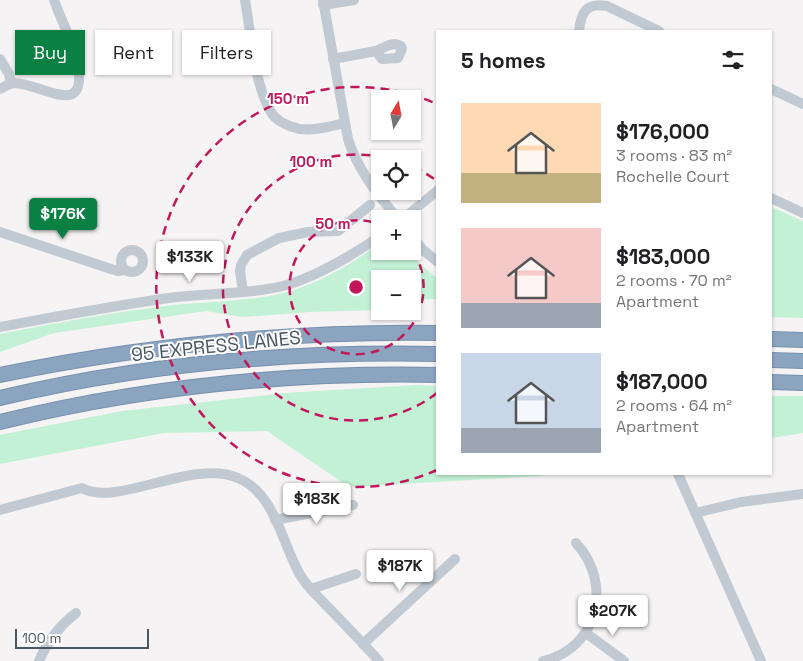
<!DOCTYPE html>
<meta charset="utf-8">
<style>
:root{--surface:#fff;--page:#f6f6f6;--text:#202124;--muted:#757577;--accent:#0b8043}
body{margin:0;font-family:"Space Grotesk",sans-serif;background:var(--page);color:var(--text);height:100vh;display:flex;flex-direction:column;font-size:19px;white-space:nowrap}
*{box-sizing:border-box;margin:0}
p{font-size:16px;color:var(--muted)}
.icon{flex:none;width:28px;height:28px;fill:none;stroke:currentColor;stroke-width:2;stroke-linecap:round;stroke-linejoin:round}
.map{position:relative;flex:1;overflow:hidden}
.side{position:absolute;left:436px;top:30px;width:336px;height:445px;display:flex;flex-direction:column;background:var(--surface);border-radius:0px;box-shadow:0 1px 4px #0004}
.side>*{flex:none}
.banner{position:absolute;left:15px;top:30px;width:346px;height:45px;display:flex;gap:10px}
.needle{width:32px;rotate:10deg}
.tools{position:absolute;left:371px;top:90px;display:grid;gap:10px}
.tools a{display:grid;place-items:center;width:50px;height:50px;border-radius:0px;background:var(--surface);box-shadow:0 1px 4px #0004;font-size:25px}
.scale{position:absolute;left:15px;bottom:12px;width:134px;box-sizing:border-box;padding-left:5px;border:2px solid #4a5661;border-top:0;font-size:14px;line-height:18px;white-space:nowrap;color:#4a5661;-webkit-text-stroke:4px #fff;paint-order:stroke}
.price{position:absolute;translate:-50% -42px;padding:0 11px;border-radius:5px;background:#fff;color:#222;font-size:16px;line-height:32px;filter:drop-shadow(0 1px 2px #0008)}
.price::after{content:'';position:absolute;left:50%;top:30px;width:15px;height:11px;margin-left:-8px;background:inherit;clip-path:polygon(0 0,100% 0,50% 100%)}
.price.selected{background:var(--accent);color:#fff}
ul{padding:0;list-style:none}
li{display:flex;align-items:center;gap:15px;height:125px;padding:0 25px}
li span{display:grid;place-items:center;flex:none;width:140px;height:100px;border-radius:0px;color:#555}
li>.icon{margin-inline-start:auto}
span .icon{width:60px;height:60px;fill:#fffc;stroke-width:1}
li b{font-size:21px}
h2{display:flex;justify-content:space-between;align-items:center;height:60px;padding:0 25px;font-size:21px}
.chip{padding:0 18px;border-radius:0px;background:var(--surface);box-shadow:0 1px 4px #0004;font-size:18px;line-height:45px}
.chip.selected{background:var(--accent);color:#fff}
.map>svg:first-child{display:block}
</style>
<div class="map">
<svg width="803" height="661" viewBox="0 0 803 661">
<rect width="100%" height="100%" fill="#f5f3f3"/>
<!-- green -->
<g fill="#c3f1d5">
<path d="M771 207 803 221V318L771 317Z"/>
<path d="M380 243V251H406L435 277 437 278V299L413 300 412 279H380V310L309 312 243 317 206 311 54 333 0 352V334C55 323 110 313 165 306 201 302 239 302 275 295 311 288 351 265 380 243Z"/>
<path d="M417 385 437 386 438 474H552L539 476 349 487 267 431 164 433 0 464V435L122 411 285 393Z"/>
<path d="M771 396H803V433L771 438Z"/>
</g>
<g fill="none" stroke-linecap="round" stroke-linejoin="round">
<defs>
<g id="highway">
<path d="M771 339 803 340"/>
<path d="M771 360 803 361"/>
<path d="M0 375C144 345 290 331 438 333"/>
<path d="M771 382 803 383"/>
<path d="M0 398C142 364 291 351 438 354"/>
<path d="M0 422C142 387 291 372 438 375"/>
</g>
</defs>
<!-- highway casing -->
<use href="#highway" stroke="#7690ad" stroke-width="16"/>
<!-- minor -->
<g stroke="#c1cad2" stroke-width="10">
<path d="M245 0C251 33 254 84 271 112 276 121 289 127 300 129 315 131 331 126 345 123"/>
<path d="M323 0 348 139C358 171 377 193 398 219"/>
<path d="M323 5 354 0"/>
<path d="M579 31C581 13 586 2 607 6L659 31"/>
<path d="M395 44 401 46 402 49 398 58 382 59 376 51 389 45Z"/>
<path d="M0 59 9 74 11 83"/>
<path d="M333 59 376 51"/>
<path d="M0 89C5 86 8 84 14 83 41 83 90 122 77 61 72 40 61 20 54 0"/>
<path d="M771 89 803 104"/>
<path d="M771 198 803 213"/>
<path d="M403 219 438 190"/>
<path d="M0 232 111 269 118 271 125 270"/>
<path d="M412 236 423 250 438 262"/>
<circle cx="132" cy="261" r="11"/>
<path d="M243 291 240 271 241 265 247 255 279 238 308 232 338 231 370 205"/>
<path d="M0 327C59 316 117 305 176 297 211 293 257 294 290 284 323 273 351 256 380 236"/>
<path d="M678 474 761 661"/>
<path d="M0 510 82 488C116 508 193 458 238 478 274 493 281 539 298 571 305 585 318 597 329 608 346 626 363 643 379 661"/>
<path d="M695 513 741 502 803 494"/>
<path d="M275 520 353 505"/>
<path d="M311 589 356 574"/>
<path d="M586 633 624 661"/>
<path d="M363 644 455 559"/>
<path d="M39 661C47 642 59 626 76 613"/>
<path d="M543 661C599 648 613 583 576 543"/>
</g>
<!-- highway -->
<use href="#highway" stroke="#8ba5c1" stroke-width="14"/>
</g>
<!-- distance rings -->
<g fill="none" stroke="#c2185b" stroke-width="2.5" stroke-dasharray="9 6">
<path d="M413 251A67 67 0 1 1 379 224"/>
<path d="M437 393A133 133 0 1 1 390 159M413 167A133 133 0 0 1 437 181"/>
<path d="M437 470A200 200 0 1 1 437 104"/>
</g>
<g text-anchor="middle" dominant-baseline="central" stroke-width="4" stroke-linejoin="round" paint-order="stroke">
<!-- street labels -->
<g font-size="19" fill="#4a5661" stroke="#fff">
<text transform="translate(216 346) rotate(-6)">95 EXPRESS LANES</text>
</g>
</g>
<circle cx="356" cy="287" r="8" fill="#c2185b" stroke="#fff" stroke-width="2.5"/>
<g font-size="15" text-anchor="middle" font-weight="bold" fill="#c2185b" stroke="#fff" stroke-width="4" stroke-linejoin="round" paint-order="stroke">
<text x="288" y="104">150 m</text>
<text x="311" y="167">100 m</text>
<text x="333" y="229">50 m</text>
</g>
</svg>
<div class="tools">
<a><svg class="needle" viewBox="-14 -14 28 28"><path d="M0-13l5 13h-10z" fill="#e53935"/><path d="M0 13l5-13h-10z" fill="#757577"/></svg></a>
<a><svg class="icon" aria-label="locate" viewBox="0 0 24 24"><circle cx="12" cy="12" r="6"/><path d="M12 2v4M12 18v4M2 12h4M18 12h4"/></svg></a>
<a>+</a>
<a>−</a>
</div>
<div class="scale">100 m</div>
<b class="price selected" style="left:63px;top:240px">$176K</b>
<b class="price" style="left:190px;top:283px">$133K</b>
<b class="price" style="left:317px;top:525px">$183K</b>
<b class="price" style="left:400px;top:592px">$187K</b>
<b class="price" style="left:613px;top:637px">$207K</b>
<div class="banner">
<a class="chip selected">Buy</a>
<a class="chip">Rent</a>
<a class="chip">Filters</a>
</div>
<section class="side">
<h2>5 homes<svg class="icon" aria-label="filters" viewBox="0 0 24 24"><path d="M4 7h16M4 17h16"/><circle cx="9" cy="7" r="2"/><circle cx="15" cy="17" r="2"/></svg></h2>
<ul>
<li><span style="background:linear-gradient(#ffd9b3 70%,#c2b280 0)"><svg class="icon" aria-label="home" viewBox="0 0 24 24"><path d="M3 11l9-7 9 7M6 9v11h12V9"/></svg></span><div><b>$176,000</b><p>3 rooms · 83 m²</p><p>Rochelle Court</p></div></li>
<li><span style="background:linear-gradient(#f6c9c9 75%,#9aa5b1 0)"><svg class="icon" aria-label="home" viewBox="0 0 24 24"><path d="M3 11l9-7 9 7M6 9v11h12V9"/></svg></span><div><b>$183,000</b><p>2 rooms · 70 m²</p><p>Apartment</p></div></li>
<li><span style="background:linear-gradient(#c9d6e8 75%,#9aa5b1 0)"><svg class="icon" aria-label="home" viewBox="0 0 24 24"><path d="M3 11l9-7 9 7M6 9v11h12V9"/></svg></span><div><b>$187,000</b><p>2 rooms · 64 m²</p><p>Apartment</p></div></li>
</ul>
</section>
</div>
